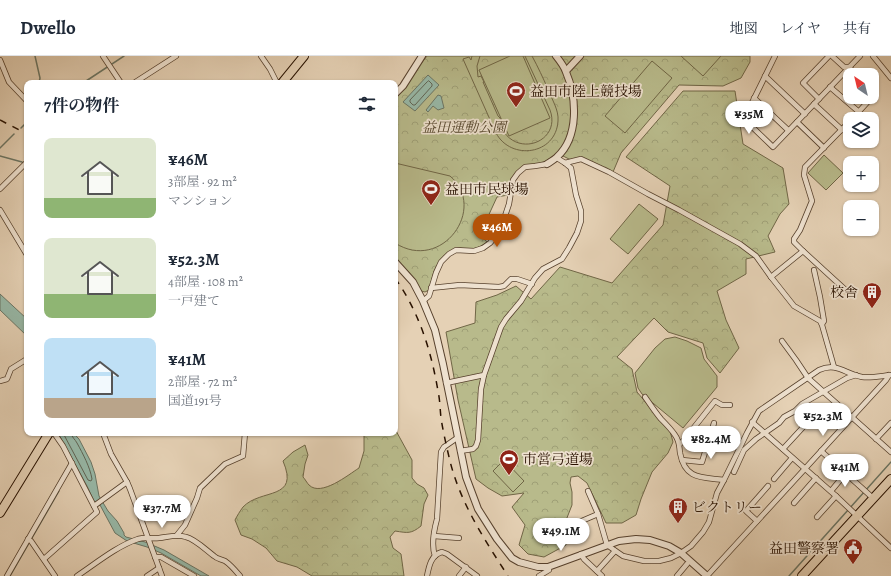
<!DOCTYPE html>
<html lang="ja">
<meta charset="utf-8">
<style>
:root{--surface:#fff;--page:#f6f6f7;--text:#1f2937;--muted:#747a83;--line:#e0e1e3;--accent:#b45309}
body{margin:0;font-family:Alegreya,"Noto Serif JP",serif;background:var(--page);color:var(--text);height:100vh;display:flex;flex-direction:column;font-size:15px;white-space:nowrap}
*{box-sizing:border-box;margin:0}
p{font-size:13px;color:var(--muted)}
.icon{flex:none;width:22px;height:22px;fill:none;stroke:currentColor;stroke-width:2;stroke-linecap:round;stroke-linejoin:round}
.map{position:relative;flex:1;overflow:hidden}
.details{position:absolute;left:24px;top:24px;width:374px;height:356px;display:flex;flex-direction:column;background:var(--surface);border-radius:8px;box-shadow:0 1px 3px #0004}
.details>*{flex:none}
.needle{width:26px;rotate:325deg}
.fabs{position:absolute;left:843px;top:12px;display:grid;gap:8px}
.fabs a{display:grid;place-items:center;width:36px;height:36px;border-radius:8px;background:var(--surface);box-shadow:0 1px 3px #0004;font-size:20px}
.price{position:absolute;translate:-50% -34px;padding:0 9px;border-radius:14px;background:#fff;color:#222;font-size:13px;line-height:26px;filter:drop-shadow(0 1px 2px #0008)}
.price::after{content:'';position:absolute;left:50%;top:24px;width:12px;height:9px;margin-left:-6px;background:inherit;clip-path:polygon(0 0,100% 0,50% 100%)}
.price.active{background:var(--accent);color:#fff}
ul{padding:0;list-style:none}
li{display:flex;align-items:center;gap:12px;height:100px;padding:0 20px}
li span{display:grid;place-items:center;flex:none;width:112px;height:80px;border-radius:8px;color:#555}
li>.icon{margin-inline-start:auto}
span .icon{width:48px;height:48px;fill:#fffc;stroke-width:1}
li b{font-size:17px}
h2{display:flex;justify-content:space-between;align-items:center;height:48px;padding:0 20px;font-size:17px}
header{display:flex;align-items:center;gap:24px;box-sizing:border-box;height:56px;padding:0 20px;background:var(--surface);border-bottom:1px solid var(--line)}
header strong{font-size:19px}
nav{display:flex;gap:22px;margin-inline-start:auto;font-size:14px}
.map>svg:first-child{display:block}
</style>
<header>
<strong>Dwello</strong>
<nav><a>地図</a><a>レイヤ</a><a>共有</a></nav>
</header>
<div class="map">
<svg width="891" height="520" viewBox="0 0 891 520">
<defs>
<pattern id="forest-crowns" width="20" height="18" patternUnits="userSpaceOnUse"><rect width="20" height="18" fill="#b8ba8b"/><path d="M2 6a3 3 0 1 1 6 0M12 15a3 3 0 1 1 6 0" fill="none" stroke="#9e9f76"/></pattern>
</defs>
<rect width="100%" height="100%" fill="#e5d1b5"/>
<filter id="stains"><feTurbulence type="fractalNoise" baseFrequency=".005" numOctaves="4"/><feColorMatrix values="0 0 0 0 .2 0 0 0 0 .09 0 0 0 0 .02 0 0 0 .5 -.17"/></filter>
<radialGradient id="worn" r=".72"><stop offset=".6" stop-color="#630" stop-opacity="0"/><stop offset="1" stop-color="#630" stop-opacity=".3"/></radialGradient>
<!-- forest -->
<g fill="url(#forest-crowns)" stroke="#706646">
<path d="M427 0H750V6L741 22 723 30 679 29 621 97 613 116 582 102 571 104 557 97 546 105 516 116 508 139 497 141 480 178 487 186C475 195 471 193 457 192L440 204 434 215 429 234 425 236 421 235 408 215 395 202V40Z"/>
<path d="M683 35H735L743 88 783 112 789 148 780 158 768 180 775 196 746 203V218L717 235 726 264 739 292 720 317 707 302 703 287 668 276 654 262 617 301 632 313 637 336 670 375 673 386 668 397 652 416 641 443 636 459 622 467H606L587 427 578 420 571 421 570 427 572 436V449L563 472 566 489 544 501 528 498 519 489 525 469 512 451 524 437 502 440 488 432 476 423 458 344 446 276 475 267 476 246 497 239 516 230 531 243 560 211 612 227 663 169 670 130 626 101Z"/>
<path d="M395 373 412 404V422L417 428 424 432 428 439 424 448 421 470C411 478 408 477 395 475L390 481 393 492 401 498 404 520H312L297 511 277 505 266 492 252 483 241 479 235 464C237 460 240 455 243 451 261 432 300 445 283 405L293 396 305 389 308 399 305 408 303 421C305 423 307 427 309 429 321 441 348 419 359 412L364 395V377H395Z"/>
</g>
<!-- pitch -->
<g fill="#b8ba8b" stroke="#706646">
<path d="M472 0H480L477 10 478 21 481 20 484 26H483L498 60 500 62 502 67 500 69C515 104 562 86 550 54L525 0H532C538 11 543 22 548 33 552 44 559 54 558 65 556 99 511 105 496 77L463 3 469 1 471 4Z"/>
<path d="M510 0H523L550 62 509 80 479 14Z"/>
<path d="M681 0H721L703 20Z"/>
<path d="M652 5 672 22 625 77 605 60Z"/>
<path d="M824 99 843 117 826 134 808 117Z"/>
<path d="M395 107 450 120C488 152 442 217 395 187Z"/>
<path d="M639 148 658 163 628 198 610 183Z"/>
<path d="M675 281 687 285 701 292 704 303 717 320V331L683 372 642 338 638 332 635 317 655 292 665 283Z"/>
<path d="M504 404 524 425 513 436 493 415Z"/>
</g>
<!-- water -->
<g fill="#97b8a7" stroke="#6b7564">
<path d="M428 19 439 29 415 55 403 46Z"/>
<path d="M438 39 441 40 444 52 438 54 433 50 428 56 426 54Z"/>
<path d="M0 238 27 263V280L0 254Z"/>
<path d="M58 377H74L77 381 79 383 91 406 95 418 99 440 108 455 117 465 124 477V479L126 481 145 486 164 494 209 520H201L161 497 147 491 127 485 115 477 100 449 98 450 96 447 94 445 87 430Z"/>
</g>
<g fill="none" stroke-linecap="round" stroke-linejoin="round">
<!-- shore -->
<g stroke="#606454" stroke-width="1">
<path d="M429 25 432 28V30L415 49H413L410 46V44L427 26Z"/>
<path d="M63 377 88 424 91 425 92 423C90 411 83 398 77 387 75 383 72 382 71 377"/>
</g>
<!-- stream -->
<g stroke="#6b7564" stroke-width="1.5">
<path d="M35 0 40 22 39 27"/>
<path d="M83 27 124 0"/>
<path d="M21 72 27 66"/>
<path d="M0 92 14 78"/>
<path d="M0 100 22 106 27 110"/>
<path d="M10 520 59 435"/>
<path d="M789 520 891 406"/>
</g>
<defs>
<g id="minor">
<path d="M103 0 121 27"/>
<path d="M261 0 270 13 277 27"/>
<path d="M775 0 744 63 773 91 860 0"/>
<path d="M832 0 844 11H849L856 19"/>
<path d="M873 0 891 22"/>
<path d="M0 4 9 26 27 45"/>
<path d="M765 20 805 58"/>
<path d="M134 27 176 0"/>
<path d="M830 31 859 56"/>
<path d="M754 42 788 74"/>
<path d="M819 43 803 27 829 0"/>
<path d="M814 48 842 74"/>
<path d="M852 63 875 38 872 35"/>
<path d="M797 66 824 92"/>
<path d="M565 107 581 103 609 116 648 138 679 154 740 188 756 200 771 221 794 250 820 265 822 269 834 311"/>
<path d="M0 133 27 106"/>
<path d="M0 154 27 199"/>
<path d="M803 195 851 239"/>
<path d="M814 214 820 241 824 265 822 268"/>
<path d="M771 221 803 195 794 186V183L800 174 812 145 804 119 805 111 850 65"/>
<path d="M431 232 460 229 499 231 504 230 511 223H517L532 228"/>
<path d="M423 245 429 240 436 217 441 206 449 198 456 194 474 195 483 192 490 187 500 175 509 148 513 124 518 117 525 111 535 110 547 108"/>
<path d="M782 285 796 304 808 322 891 396"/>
<path d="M0 325 7 323 11 313 27 303"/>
<path d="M446 327 484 319 501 271 506 263 521 245 535 222 543 213 562 203 569 192 577 177 581 165V155L576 139 571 112 565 107 557 102"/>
<path d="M645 341C650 348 655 356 661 363 666 368 671 373 675 379 680 386 679 390 680 397 685 424 702 421 724 424"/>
<path d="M752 366 836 440 891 492"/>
<path d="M103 377 111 398 127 426 130 433 162 520"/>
<path d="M876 383 891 367"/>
<path d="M680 388 684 384 715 345 722 349H730"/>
<path d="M783 393 806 368"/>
<path d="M460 395 473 393 476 390 478 384 481 333 484 319"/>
<path d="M821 395 874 443"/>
<path d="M682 404 702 406 714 367"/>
<path d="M734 416 744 394 756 383 779 367 784 361 795 355 802 348 847 322 856 319"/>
<path d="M774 423 792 402"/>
<path d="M588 435 598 458 607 489 623 500 644 505H659L671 502 681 497 691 490 703 476 709 466 717 437 724 424 747 377 759 355 819 314C837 306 845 318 862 321 872 322 881 320 891 319"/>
<path d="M831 435 846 417"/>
<path d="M794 447 816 422"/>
<path d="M94 450 127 426"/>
<path d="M817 461 836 440"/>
<path d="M757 465 746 455 768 430"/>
<path d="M577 467 598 458"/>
<path d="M177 479 185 469 197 442 200 432 225 408 243 400 245 377"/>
<path d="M434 480 459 482"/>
<path d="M28 483 31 485 55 520"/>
<path d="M581 498 584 503 602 520"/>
<path d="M435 500C431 489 434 474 437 463L441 396 444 391 457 382"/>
<path d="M155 501H161L194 520"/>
<path d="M44 503 97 456 63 390 54 377"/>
<path d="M597 515 615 495"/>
<path d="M7 520 72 407"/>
<path d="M77 520C95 508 117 490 138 483 145 481 152 483 159 482 168 481 177 478 186 481 195 483 206 494 214 500 217 503 221 503 225 505 231 509 235 514 240 520"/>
<path d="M147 520 159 512"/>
<path d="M427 520C429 510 431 499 442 496L447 498 477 520"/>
<path d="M459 520 466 511"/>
<path d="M539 520 549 514 548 511"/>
<path d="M677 520 687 508"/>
<path d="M707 520 886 324 889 319"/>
</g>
<g id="tertiary">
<path d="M566 15 580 0"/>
<path d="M395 38 403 30 422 0"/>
<path d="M547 108C550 106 554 104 557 101 579 81 577 42 566 16 564 10 560 5 556 0"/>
<path d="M395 206 413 226 423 245 435 274 443 308 466 421 478 453 497 483 512 502 519 506 538 511H548L619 485 636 483 650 484 669 490 681 497 707 520"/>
</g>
<g id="trunk">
<path d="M282 27 304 0"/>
<path d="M0 457 49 377"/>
<path d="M802 520 891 423"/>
</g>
</defs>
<!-- minor casing -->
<use href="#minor" stroke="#57412d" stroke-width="6"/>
<!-- tertiary casing -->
<use href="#tertiary" stroke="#57412d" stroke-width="8"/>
<!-- trunk casing -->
<use href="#trunk" stroke="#281100" stroke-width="10"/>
<!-- minor -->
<use href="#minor" stroke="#eee1cf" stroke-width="4.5"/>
<!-- tertiary -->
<use href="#tertiary" stroke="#eee1cf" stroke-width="6"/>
<!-- trunk -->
<use href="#trunk" stroke="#e5d1b5" stroke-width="8"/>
<!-- rail -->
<g stroke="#281100" stroke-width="1.5" stroke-dasharray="7 7" stroke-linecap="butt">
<path d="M0 64 27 78"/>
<path d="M395 222C419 256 431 294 438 335 440 344 440 353 441 362 443 375 446 388 449 401 459 445 484 483 508 520"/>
</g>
</g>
<!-- icons -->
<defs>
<symbol id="stadium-pin" viewBox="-11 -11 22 30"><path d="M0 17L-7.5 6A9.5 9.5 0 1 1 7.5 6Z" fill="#8f2418" stroke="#eee1cf"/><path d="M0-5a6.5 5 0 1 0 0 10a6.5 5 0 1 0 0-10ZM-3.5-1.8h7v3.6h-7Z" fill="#fff"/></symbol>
<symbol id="building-pin" viewBox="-11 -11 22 30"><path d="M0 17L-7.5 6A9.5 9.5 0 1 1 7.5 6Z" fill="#8f2418" stroke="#eee1cf"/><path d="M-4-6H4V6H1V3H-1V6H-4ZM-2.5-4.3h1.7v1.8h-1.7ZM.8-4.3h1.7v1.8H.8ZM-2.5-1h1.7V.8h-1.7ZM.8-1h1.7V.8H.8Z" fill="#fff"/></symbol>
<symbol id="civic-pin" viewBox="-11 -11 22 30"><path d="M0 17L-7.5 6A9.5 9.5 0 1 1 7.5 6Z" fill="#8f2418" stroke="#eee1cf"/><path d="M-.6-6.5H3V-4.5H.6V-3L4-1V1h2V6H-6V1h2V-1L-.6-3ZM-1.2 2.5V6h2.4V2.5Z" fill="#fff"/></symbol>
</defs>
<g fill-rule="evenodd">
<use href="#stadium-pin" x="505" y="24" width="22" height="30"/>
<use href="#stadium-pin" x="420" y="122" width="22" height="30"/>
<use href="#building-pin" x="861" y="225" width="22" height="30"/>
<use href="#stadium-pin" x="498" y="392" width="22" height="30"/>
<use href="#building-pin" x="667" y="440" width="22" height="30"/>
<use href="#civic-pin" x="842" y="481" width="22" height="30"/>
</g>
<g text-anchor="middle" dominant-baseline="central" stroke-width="3.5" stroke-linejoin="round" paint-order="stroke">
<!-- poi labels -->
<g font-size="14" fill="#281100" stroke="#eee1cf" text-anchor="start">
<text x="530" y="35">益田市陸上競技場</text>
<text x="445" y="133">益田市民球場</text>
<text x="858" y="236" text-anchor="end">校舎</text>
<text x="523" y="403">市営弓道場</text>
<text x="692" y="451">ビクトリー</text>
<text x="839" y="492" text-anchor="end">益田警察署</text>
</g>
<!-- park labels -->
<g font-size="14" font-style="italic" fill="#53442a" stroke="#eee1cf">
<text x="464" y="71">益田運動公園</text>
</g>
</g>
<rect width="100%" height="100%" filter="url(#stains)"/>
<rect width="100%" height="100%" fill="url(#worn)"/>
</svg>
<div class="fabs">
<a><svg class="needle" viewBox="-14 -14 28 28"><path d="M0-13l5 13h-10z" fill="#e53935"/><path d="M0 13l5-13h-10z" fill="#747a83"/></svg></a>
<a><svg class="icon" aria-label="layers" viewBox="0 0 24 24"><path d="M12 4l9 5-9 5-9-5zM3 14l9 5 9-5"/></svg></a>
<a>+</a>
<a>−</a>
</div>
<b class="price" style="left:749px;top:79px">¥35M</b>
<b class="price active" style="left:497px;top:192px">¥46M</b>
<b class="price" style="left:823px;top:381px">¥52.3M</b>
<b class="price" style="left:711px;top:404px">¥82.4M</b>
<b class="price" style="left:845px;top:432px">¥41M</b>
<b class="price" style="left:162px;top:473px">¥37.7M</b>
<b class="price" style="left:561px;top:496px">¥49.1M</b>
<section class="details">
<h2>7件の物件<svg class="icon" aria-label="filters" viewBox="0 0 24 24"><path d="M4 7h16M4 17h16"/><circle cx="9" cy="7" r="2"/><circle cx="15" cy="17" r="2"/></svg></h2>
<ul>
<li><span style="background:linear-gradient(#dfe7d0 75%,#8fb573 0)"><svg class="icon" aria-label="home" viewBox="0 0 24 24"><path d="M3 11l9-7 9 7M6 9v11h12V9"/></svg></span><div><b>¥46M</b><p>3部屋 · 92 m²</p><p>マンション</p></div></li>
<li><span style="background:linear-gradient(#dfe7d0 70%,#8fb573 0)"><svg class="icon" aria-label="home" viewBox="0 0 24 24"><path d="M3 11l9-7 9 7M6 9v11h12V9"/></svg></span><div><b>¥52.3M</b><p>4部屋 · 108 m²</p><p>一戸建て</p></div></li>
<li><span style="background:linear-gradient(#bfe0f5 75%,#b9a48a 0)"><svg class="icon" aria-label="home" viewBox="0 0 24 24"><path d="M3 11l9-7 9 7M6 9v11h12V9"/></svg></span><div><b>¥41M</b><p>2部屋 · 72 m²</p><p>国道191号</p></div></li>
</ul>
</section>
</div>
